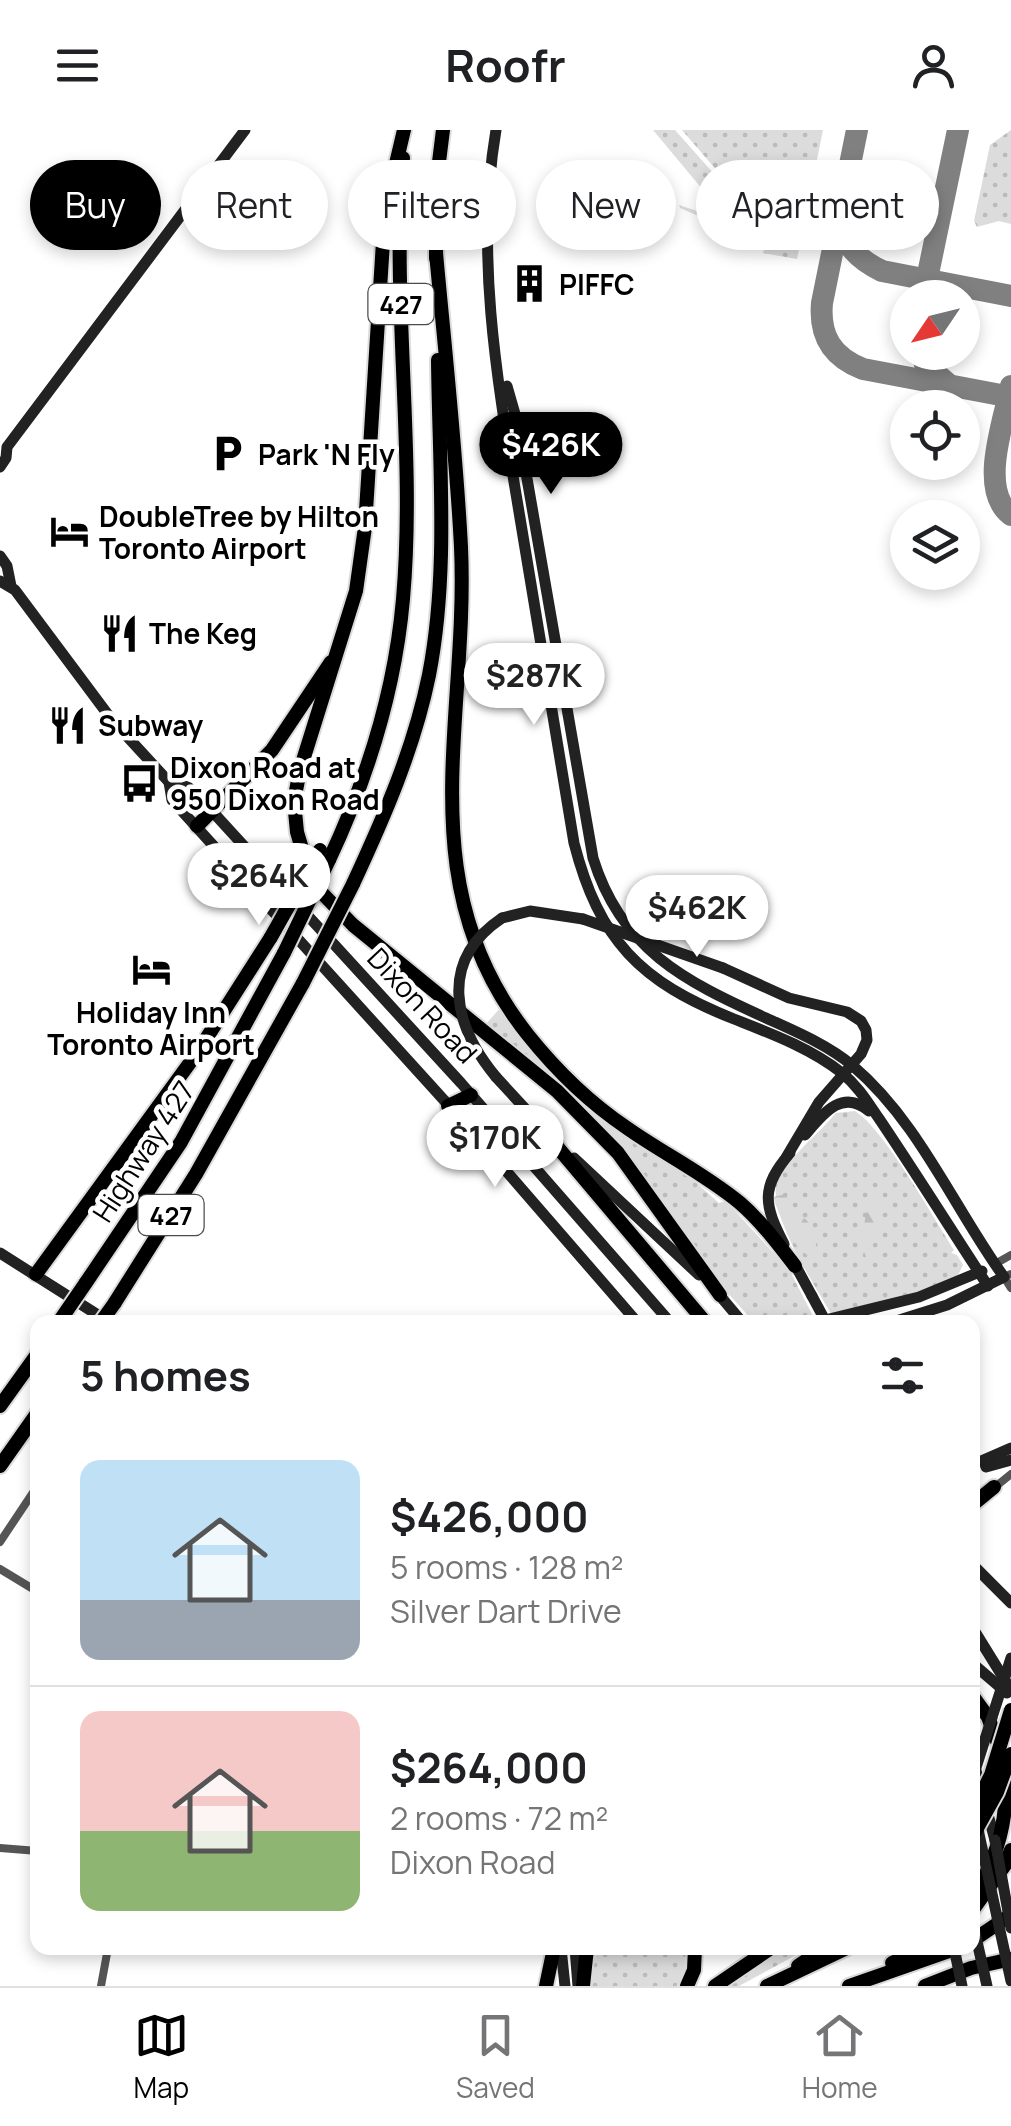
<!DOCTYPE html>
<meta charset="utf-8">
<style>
:root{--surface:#fff;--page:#f2f2f2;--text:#202124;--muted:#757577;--line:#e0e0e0;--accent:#000}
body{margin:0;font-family:Manrope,sans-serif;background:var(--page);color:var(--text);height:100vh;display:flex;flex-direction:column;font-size:38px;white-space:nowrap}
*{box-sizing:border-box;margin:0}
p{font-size:32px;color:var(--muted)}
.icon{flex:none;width:55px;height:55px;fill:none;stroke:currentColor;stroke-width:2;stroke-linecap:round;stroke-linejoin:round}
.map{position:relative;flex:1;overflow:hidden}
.side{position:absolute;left:30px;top:1185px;width:950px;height:640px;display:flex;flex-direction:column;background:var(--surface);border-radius:20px;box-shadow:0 5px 15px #0003}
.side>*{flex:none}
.banner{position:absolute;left:30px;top:30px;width:952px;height:90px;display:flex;gap:20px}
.needle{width:65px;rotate:235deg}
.tools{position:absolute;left:890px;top:150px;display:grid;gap:20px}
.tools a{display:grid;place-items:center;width:90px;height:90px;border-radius:50%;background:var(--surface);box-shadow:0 5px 15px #0003;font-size:50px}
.price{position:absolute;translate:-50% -85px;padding:0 22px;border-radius:35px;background:#fff;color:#222;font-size:32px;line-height:65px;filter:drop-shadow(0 2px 5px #0008)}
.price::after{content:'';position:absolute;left:50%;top:60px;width:30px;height:22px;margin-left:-15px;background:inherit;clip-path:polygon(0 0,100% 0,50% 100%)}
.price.active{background:var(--accent);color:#fff}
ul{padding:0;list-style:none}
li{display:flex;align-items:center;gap:30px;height:250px;padding:0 50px}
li+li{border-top:2px solid var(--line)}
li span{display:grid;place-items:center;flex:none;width:280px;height:200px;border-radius:20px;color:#555}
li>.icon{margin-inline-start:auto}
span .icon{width:120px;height:120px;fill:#fffc;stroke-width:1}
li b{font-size:42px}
h2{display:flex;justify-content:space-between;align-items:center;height:120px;padding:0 50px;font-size:42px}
.chip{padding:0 35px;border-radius:45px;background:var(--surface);box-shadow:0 5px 15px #0003;font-size:35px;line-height:90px}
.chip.active{background:var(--accent);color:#fff}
header{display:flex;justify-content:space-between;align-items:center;height:130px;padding:0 50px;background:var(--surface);font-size:45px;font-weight:700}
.tab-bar{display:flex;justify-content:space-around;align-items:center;height:140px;border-top:2px solid var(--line);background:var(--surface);font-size:28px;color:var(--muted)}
.tab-bar a{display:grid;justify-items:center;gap:5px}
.tab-bar .active{color:var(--accent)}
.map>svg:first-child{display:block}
</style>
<header><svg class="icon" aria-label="menu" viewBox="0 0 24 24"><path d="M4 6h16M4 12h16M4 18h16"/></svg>Roofr<svg class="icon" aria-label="person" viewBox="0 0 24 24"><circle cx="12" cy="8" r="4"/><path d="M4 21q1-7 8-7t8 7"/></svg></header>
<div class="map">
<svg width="1011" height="1856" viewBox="0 0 1011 1856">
<defs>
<pattern id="grass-dots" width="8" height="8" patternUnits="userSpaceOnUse" patternTransform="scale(2.5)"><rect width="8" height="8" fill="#dcdcdc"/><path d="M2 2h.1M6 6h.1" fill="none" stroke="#bbb" stroke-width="1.8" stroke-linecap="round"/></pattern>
<pattern id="forest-firs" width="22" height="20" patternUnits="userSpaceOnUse" patternTransform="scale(2.5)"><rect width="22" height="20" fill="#dcdcdc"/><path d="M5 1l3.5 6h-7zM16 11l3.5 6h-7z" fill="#bbb"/></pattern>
</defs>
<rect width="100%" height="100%" fill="#fff"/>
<!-- grass -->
<g fill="url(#grass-dots)">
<path d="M653 0H675L755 90 759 109 756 111 680 78 679 75 700 82 713 72Z"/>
<path d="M682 0H823L797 129 763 123 766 113 761 92Z"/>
<path d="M1011 0V94L999 91 977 97 974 91 990 15Z"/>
<path d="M502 876 530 917 586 977 621 1004 681 1039 719 1073 726 1071 790 1141 816 1192 794 1189 754 1192 725 1160 616 1010 573 968 487 898 485 895Z"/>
<path d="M855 981C884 999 933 1087 954 1120L951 1123 957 1125 963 1135 957 1147 937 1156 833 1187C816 1157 767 1084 777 1051 782 1035 815 1006 828 992L836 983Z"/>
<path d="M597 1818H686L685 1842 677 1856H590Z"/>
<path d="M781 1818H809L739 1856H725Z"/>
</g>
<!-- forest -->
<g fill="url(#forest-firs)">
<path d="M877 1061 883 1065C883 1088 872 1107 871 1131L867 1129C858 1110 865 1078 877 1061Z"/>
<path d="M782 1065 790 1069C795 1086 805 1085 811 1096 814 1104 819 1123 817 1130 793 1122 781 1089 773 1067Z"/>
</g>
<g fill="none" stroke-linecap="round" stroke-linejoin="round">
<!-- taxiway -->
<g stroke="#808080" stroke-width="22">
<path d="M857 0 822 173C819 206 832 227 863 239L1011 267"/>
<path d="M841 90C844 116 859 130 882 141L1011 166"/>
<path d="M923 168 958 0"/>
<path d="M921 222 925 234 946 252"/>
<path d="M1011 256C1004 291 978 360 1011 385"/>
</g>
<defs>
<g id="highway">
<path d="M404 0 385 80 365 397 356 461 300 640 294 671 297 702 306 732 321 762 353 795 557 961 618 1023 720 1165"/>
<path d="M436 123C445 221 456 319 461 417 469 590 407 753 528 905 556 940 590 973 627 998 664 1024 705 1044 740 1073 761 1091 778 1114 795 1136"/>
<path d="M436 128 437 48 443 0"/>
<path d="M197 696 272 620 331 532"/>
<path d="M329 730C368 647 395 560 403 469 416 322 391 175 403 28"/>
<path d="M353 754C384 687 414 619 429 545 449 442 439 334 438 230"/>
<path d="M448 976 471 965"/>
<path d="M538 994 705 1192"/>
<path d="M36 1144 197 923 271 807"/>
<path d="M85 1154 181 1012 284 823"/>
<path d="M114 1174 196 1044 303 853"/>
<path d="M0 1276 38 1223"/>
<path d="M0 1336 38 1282"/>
<path d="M972 1375 994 1357"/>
<path d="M972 1565 988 1587 1000 1619"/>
<path d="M972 1767C999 1728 1009 1687 1005 1640"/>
<path d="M972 1781 1005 1735 1011 1720"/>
<path d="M972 1811 1006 1788"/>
<path d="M892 1833 923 1818"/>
<path d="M798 1836 824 1818"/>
<path d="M546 1856 554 1818"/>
<path d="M583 1856 587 1818"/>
<path d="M687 1856 694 1840 695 1818"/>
<path d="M715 1856 771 1818"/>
<path d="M767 1856 847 1818"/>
<path d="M849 1856 958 1818"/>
<path d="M925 1856 971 1838 1011 1829"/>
</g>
</defs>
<!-- highway casing -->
<use href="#highway" stroke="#dbdbdb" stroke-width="18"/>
<!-- street -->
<g stroke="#555" stroke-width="8">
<path d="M995 1134 1011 1125"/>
<path d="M1011 1144 1004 1147 1011 1158"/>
<path d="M995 1357 1011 1344"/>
<path d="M0 1412 38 1355"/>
<path d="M0 1439 38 1462"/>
<path d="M0 1718 38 1721"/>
<path d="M101 1856 108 1818"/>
</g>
<!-- secondary -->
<g stroke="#222" stroke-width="11">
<path d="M496 0C474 128 499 261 520 388 538 496 556 604 574 713 599 810 640 852 734 889 772 904 810 918 842 943 859 957 868 973 880 990 917 1045 952 1101 988 1156"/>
<path d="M507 256 517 291 593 728C621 819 684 851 766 888 795 901 828 915 853 936 919 992 954 1078 1004 1147L947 1175 893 1192"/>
<path d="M0 337 6 328 7 317 245 0"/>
<path d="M0 426 7 436 11 456"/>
<path d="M0 451 15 460 112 590 169 652 188 657 211 680 461 953 670 1192"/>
<path d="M169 652 172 670 462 990 637 1192"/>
<path d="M502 788 530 781 583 789"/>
<path d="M723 838 789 868 847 882 861 891 866 900 867 910 861 924 819 972 787 1026"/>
<path d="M496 947 543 998"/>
<path d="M805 1005C823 984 842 958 869 981"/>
<path d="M574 1028 699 1145"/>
<path d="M784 1114C764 1075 760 1058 790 1023"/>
<path d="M0 1123 109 1192"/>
<path d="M793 1131 812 1166"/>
<path d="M716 1161 742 1192"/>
<path d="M817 1192 919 1167 982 1141"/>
<path d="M972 1335 1011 1318"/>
<path d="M986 1337 1011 1330"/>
<path d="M972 1434 1011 1473"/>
<path d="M972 1497 1011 1560"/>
<path d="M972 1533 1007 1563"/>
<path d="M972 1626 995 1710"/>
<path d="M561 1818 565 1856"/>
<path d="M575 1818 578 1856"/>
</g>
<!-- highway -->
<use href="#highway" stroke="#000" stroke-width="14"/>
<defs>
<g id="highway-bridge">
<path d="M271 807 320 720"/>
<path d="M284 823 329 730"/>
<path d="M303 853 353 754"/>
<path d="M61 1189 85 1154"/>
<path d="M101 1192 114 1174"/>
<path d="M972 1683 991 1645 1011 1580"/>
<path d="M972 1707 997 1662 1011 1624"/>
</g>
</defs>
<!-- highway-bridge casing -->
<use href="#highway-bridge" stroke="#dbdbdb" stroke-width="18" stroke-linecap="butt"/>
<!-- secondary-bridge -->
<g stroke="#222" stroke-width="11">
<path d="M583 789 723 838"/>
<path d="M496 947C453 895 438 831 502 788"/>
<path d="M812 1166 826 1192"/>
<path d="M972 1650 1011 1528"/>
<path d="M977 1695 1011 1851"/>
<path d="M995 1710 1011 1798"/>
<path d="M972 1789 987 1856"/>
<path d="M954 1818 962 1856"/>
</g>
<!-- highway-bridge -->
<use href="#highway-bridge" stroke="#000" stroke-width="14"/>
</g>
<!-- icons -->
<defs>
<symbol id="building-bare" viewBox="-9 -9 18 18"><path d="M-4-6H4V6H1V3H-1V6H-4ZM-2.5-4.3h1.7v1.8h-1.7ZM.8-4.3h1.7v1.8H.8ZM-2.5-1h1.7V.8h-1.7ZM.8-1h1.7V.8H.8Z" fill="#000" stroke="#fff" stroke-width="2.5" paint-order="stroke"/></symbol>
<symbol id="parking-bare" viewBox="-9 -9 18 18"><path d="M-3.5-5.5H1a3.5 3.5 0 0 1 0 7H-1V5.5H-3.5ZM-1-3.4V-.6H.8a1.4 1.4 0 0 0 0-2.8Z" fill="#000" stroke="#fff" stroke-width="2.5" paint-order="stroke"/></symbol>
<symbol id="hotel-bare" viewBox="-9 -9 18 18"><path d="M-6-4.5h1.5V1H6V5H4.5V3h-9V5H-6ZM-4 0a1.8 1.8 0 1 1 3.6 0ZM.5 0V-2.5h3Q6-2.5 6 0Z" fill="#000" stroke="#fff" stroke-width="2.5" paint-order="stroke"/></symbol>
<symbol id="restaurant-bare" viewBox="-9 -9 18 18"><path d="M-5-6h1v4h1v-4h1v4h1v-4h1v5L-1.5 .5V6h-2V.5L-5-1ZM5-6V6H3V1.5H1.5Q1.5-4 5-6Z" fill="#000" stroke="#fff" stroke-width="2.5" paint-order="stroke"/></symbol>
<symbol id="bus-bare" viewBox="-9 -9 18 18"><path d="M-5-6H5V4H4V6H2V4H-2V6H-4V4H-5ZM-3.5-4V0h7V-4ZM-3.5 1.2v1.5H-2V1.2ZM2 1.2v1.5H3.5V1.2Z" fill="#000" stroke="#fff" stroke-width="2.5" paint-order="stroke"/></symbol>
</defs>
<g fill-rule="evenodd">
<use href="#building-bare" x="502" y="126" width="55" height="55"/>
<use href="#parking-bare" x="200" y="296" width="55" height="55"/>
<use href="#hotel-bare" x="42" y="374" width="55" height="55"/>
<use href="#restaurant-bare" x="92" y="476" width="55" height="55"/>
<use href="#restaurant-bare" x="40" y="568" width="55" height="55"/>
<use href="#bus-bare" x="112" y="626" width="55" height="55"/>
<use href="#hotel-bare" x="124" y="812" width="55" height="55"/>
</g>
<g text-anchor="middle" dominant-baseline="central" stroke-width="9" stroke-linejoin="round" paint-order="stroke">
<!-- shield labels -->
<g fill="#fff" stroke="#4c4c4c" stroke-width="2.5">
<rect x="368.5" y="154" width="65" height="40" rx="8"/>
<rect x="138.5" y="1065" width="65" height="40" rx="8"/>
</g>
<g font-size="25" font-weight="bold" fill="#000">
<text x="401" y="174">427</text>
<text x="171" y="1085">427</text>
</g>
<!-- poi labels -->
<g font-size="28" font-weight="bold" fill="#000" stroke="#fff" text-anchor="start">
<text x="559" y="154">PIFFC</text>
<text x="258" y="324">Park 'N Fly</text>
<text x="99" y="386">DoubleTree by Hilton<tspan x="99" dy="32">Toronto Airport</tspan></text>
<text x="149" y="503">The Keg</text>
<text x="98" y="595">Subway</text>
<text x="170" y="637">Dixon Road at<tspan x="170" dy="32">950 Dixon Road</tspan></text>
<text x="151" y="882" text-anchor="middle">Holiday Inn<tspan x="151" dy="32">Toronto Airport</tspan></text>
</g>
<!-- street labels -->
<g font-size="28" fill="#000" stroke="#fff">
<text transform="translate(423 875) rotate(47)">Dixon Road</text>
<text transform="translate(143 1021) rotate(-57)">Highway 427</text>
</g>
</g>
</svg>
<div class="tools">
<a><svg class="needle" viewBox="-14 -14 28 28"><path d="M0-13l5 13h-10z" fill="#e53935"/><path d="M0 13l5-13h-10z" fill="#757577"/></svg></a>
<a><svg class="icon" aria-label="locate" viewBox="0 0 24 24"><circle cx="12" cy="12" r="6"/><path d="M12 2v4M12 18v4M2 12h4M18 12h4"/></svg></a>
<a><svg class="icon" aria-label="layers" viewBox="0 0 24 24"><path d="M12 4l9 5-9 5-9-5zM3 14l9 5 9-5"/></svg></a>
</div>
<b class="price active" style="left:551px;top:367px">$426K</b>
<b class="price" style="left:534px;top:598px">$287K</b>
<b class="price" style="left:259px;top:798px">$264K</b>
<b class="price" style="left:697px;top:830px">$462K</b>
<b class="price" style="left:495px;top:1060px">$170K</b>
<div class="banner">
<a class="chip active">Buy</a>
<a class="chip">Rent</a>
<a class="chip">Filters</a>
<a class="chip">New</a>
<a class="chip">Apartment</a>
</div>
<section class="side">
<h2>5 homes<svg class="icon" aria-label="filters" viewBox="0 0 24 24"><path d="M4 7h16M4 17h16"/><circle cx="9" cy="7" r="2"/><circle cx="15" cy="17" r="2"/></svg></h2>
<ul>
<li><span style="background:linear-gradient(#bfe0f5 70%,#9aa5b1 0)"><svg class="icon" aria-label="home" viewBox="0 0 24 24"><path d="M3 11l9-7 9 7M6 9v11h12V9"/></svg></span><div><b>$426,000</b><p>5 rooms · 128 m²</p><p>Silver Dart Drive</p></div></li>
<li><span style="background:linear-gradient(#f6c9c9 60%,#8fb573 0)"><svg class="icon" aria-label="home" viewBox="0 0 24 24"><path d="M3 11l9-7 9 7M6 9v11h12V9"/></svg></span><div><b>$264,000</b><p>2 rooms · 72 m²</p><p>Dixon Road</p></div></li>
</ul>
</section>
</div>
<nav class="tab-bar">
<a class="active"><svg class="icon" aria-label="map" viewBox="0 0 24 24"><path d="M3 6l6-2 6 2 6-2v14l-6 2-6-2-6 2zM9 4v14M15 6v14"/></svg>Map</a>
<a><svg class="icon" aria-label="saved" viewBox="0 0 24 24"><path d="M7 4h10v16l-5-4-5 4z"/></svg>Saved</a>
<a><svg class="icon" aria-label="home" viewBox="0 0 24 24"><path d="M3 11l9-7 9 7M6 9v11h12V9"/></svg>Home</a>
</nav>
